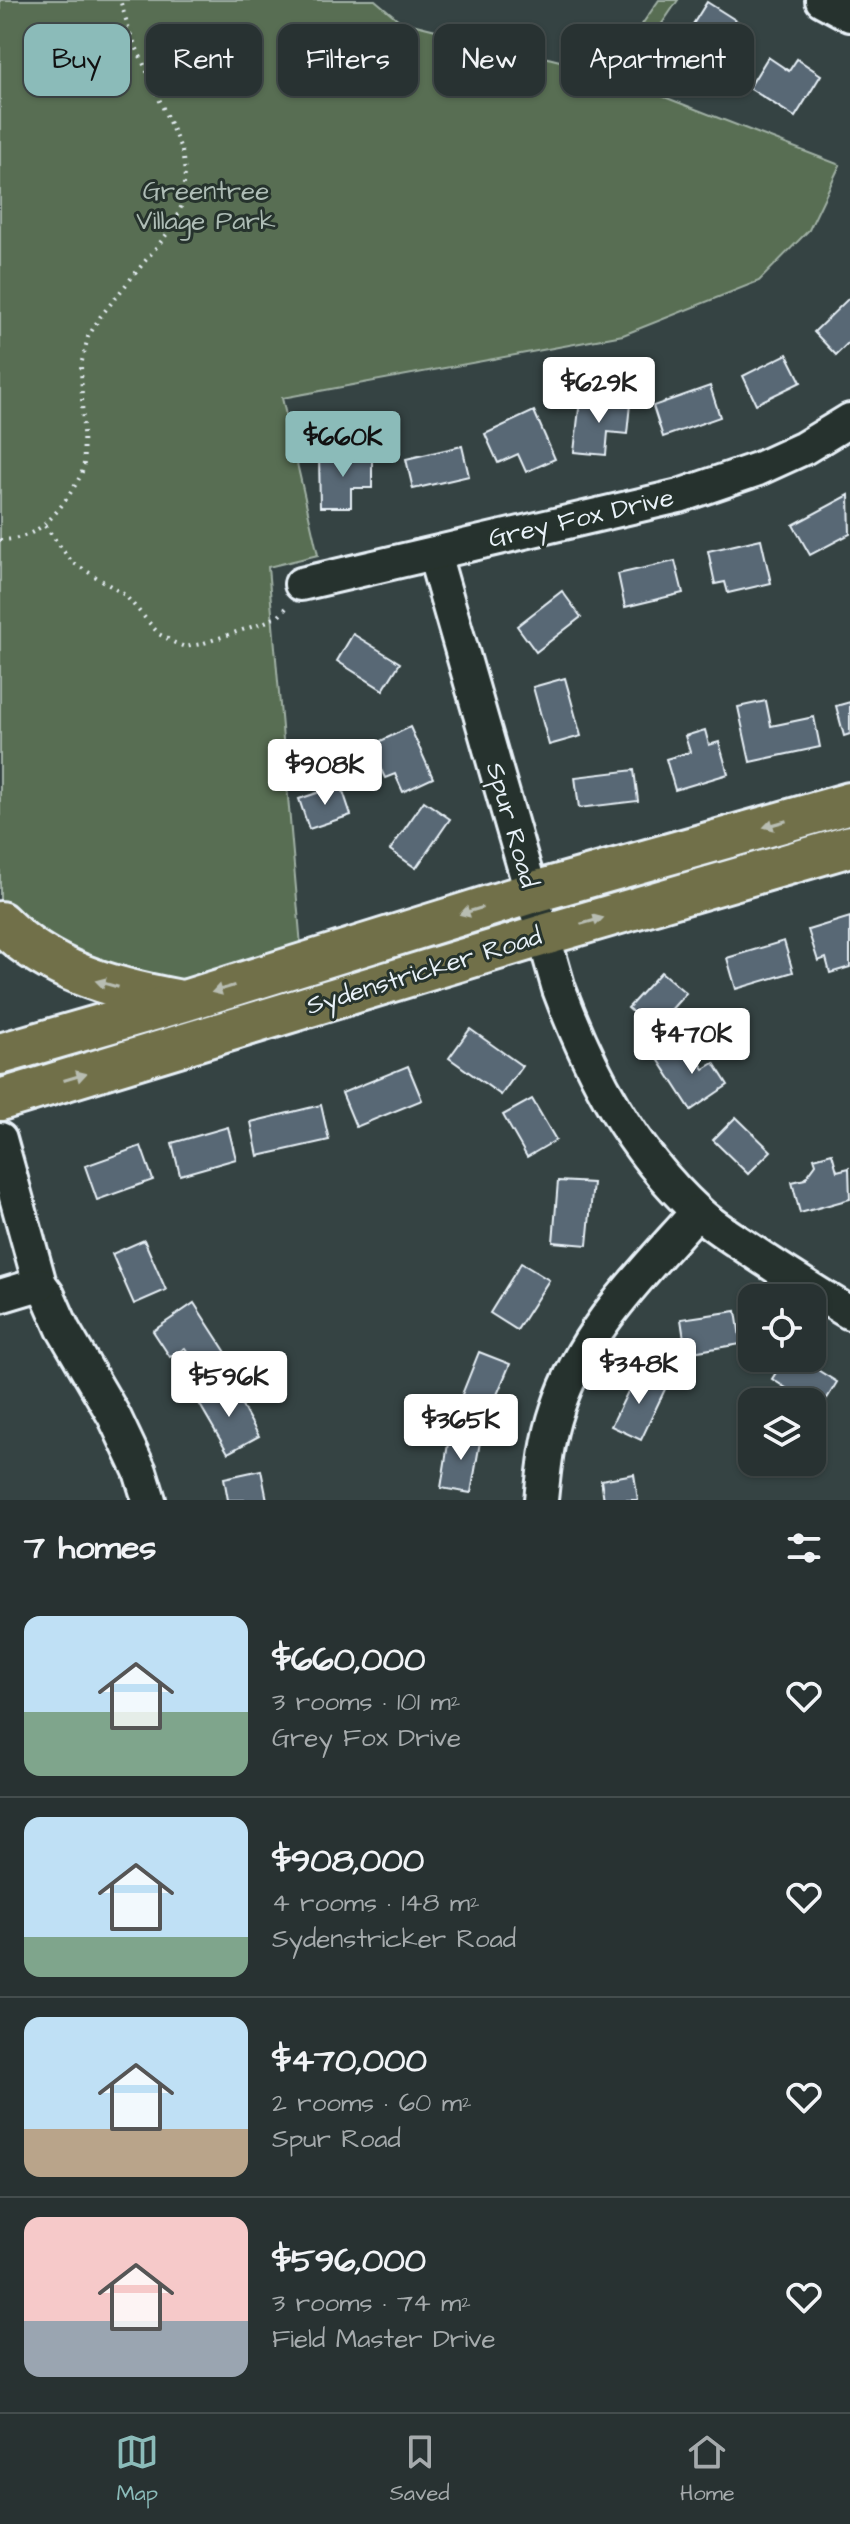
<!DOCTYPE html>
<meta charset="utf-8">
<style>
:root{--surface:#283232;--page:#303a3a;--text:#f1f3f6;--muted:#a5aaac;--line:#444d4d;--accent:#8bbbb9}
body{margin:0;font-family:"Architects Daughter",sans-serif;background:var(--page);color:var(--text);height:100vh;display:flex;flex-direction:column;font-size:30px;white-space:nowrap}
*{box-sizing:border-box;margin:0}
p{font-size:26px;color:var(--muted)}
.icon{flex:none;width:44px;height:44px;fill:none;stroke:currentColor;stroke-width:2;stroke-linecap:round;stroke-linejoin:round}
.map{position:relative;height:1500px;overflow:hidden}
.sheet{display:flex;flex-direction:column;background:var(--surface);flex:1}
.sheet>*{flex:none}
.banner{position:absolute;left:24px;top:24px;width:802px;height:72px;display:flex;gap:16px}
.fabs{position:absolute;left:738px;top:1284px;display:grid;gap:16px}
.fabs a{display:grid;place-items:center;width:88px;height:88px;border-radius:16px;background:var(--surface);box-shadow:0 2px 6px #0004,0 0 0 2px var(--line);font-size:40px}
.price{position:absolute;translate:-50% -68px;padding:0 18px;border-radius:8px;background:#fff;color:#222;font-size:26px;line-height:52px;filter:drop-shadow(0 2px 4px #0008)}
.price::after{content:'';position:absolute;left:50%;top:48px;width:24px;height:18px;margin-left:-12px;background:inherit;clip-path:polygon(0 0,100% 0,50% 100%)}
.price.selected{background:var(--accent);color:#111}
ul{padding:0;list-style:none}
li{display:flex;align-items:center;gap:24px;height:200px;padding:0 24px}
li+li{border-top:2px solid var(--line)}
li span{display:grid;place-items:center;flex:none;width:224px;height:160px;border-radius:16px;color:#555}
li>.icon{margin-inline-start:auto}
span .icon{width:96px;height:96px;fill:#fffc;stroke-width:1}
li b{font-size:34px}
h2{display:flex;justify-content:space-between;align-items:center;height:96px;padding:0 24px;font-size:34px}
.pill{padding:0 28px;border-radius:16px;background:var(--surface);box-shadow:0 2px 6px #0004,0 0 0 2px var(--line);font-size:28px;line-height:72px}
.pill.selected{background:var(--accent);color:#111}
.tabs{display:flex;justify-content:space-around;align-items:center;height:112px;border-top:2px solid var(--line);background:var(--surface);font-size:22px;color:var(--muted)}
.tabs a{display:grid;justify-items:center;gap:4px}
.tabs .selected{color:var(--accent)}
.map>svg:first-child{display:block}
</style>
<div class="map">
<svg width="850" height="1500" viewBox="0 0 850 1500">
<rect width="100%" height="100%" fill="#354343"/>
<filter id="ink" filterUnits="userSpaceOnUse"><feTurbulence type="fractalNoise" baseFrequency=".0125" numOctaves="2"/><feDisplacementMap in="SourceGraphic" scale="16" xChannelSelector="R" yChannelSelector="G"/><feConvolveMatrix kernelMatrix="1 2 1 2 8 2 1 2 1" color-interpolation-filters="sRGB"/></filter>
<g filter="url(#ink)">
<!-- green -->
<path fill="#586e52" stroke="#a0b0a5" stroke-width="2" d="M0 0H375L400 21 608 73 659 0H678L623 81 840 165 809 230 759 281 623 335 282 398 318 555 268 567 301 946 195 977 163 981H131L0 911Z"/>
<!-- building -->
<g fill="#586875" stroke="#e8f1f8" stroke-width="2">
<path d="M707 2 748 28 731 55 690 29Z"/>
<path d="M768 57 789 71 797 59 821 75 795 117 749 88Z"/>
<path d="M850 297V341L836 355 814 332Z"/>
<path d="M787 354 801 382 756 404 743 376Z"/>
<path d="M710 386 720 417 663 437 653 406Z"/>
<path d="M580 400 630 404 627 434 608 432 606 455 574 452Z"/>
<path d="M534 411 555 459 526 472 518 454 498 463 485 434Z"/>
<path d="M462 446 469 476 413 489 406 459Z"/>
<path d="M319 456H372V488H351V507H320Z"/>
<path d="M849 495 850 534 810 555 793 525Z"/>
<path d="M761 539 771 583 728 593 725 582 715 584 708 551Z"/>
<path d="M675 561 683 593 625 607 618 574Z"/>
<path d="M562 591 581 617 536 652 517 626Z"/>
<path d="M353 634 400 663 383 690 337 661Z"/>
<path d="M565 678 581 736 549 745 533 687Z"/>
<path d="M766 701 771 726 814 717 820 747 750 762 738 707Z"/>
<path d="M850 702V734L844 736 836 706Z"/>
<path d="M410 727 433 778 403 792 395 774 385 778 370 746Z"/>
<path d="M705 730 709 745 719 742 728 774 675 790 666 759 690 752 685 736Z"/>
<path d="M634 770 638 801 579 808 575 777Z"/>
<path d="M341 785 351 815 309 829 299 799Z"/>
<path d="M424 801 450 819 416 868 390 850Z"/>
<path d="M850 917V967L830 973 826 958 818 961 808 930Z"/>
<path d="M784 941 793 972 736 989 727 958Z"/>
<path d="M661 972 686 993 653 1030 628 1008Z"/>
<path d="M470 1029 522 1066 501 1095 449 1058Z"/>
<path d="M685 1041 704 1069 714 1063 728 1085 691 1110 658 1059Z"/>
<path d="M408 1066 422 1100 356 1127 342 1093Z"/>
<path d="M532 1099 556 1140 527 1157 503 1115Z"/>
<path d="M321 1105 329 1140 258 1156 251 1122Z"/>
<path d="M736 1117 771 1151 748 1174 713 1140Z"/>
<path d="M228 1127 236 1159 180 1175 172 1143Z"/>
<path d="M141 1146 153 1180 97 1200 85 1166Z"/>
<path d="M832 1153 837 1171 849 1168 850 1199 800 1213 792 1182 805 1179 816 1164 814 1158Z"/>
<path d="M558 1181 593 1183 587 1245 553 1242Z"/>
<path d="M144 1240 166 1290 134 1304 112 1254Z"/>
<path d="M521 1263 549 1280 517 1330 490 1313Z"/>
<path d="M194 1303 227 1354 201 1371 185 1348 170 1357 153 1331Z"/>
<path d="M736 1311 741 1344 686 1353 681 1319Z"/>
<path d="M479 1352 510 1364 491 1409 461 1397Z"/>
<path d="M785 1358H798L837 1382 820 1410 812 1402H808L772 1379Z"/>
<path d="M638 1371 667 1385 641 1440 611 1426Z"/>
<path d="M230 1385 259 1436 228 1453 199 1403Z"/>
<path d="M450 1431 481 1436 471 1493 441 1488Z"/>
<path d="M261 1470 267 1500H228L224 1478Z"/>
<path d="M634 1474 638 1500H604L601 1480Z"/>
</g>
<g fill="none" stroke-linecap="round" stroke-linejoin="round">
<defs>
<g id="minor">
<path d="M822 0 850 15"/>
<path d="M434 554 559 989C590 1072 631 1150 697 1211 711 1225 730 1236 746 1247 780 1270 815 1292 850 1313"/>
<path d="M301 584 679 496 758 469 804 448 850 420"/>
<path d="M0 1139 40 1284 48 1295 63 1329 114 1416 140 1471 149 1500"/>
<path d="M0 1296 40 1284"/>
<path d="M541 1500C544 1470 547 1439 557 1410 583 1330 643 1273 697 1212"/>
</g>
<g id="major">
<path d="M0 922C48 971 111 988 176 1000"/>
<path d="M0 1054 184 1001 531 893 850 803"/>
<path d="M0 1100 544 935 850 846"/>
</g>
</defs>
<!-- minor casing -->
<use href="#minor" stroke="#e8f1f8" stroke-width="38"/>
<!-- major casing -->
<use href="#major" stroke="#e8f1f8" stroke-width="46"/>
<!-- path -->
<g stroke="#e8f1f8" stroke-width="4" stroke-dasharray="2 6" stroke-linecap="butt">
<path d="M45 526 72 562 125 595 159 634 175 643 185 647 201 644 263 623 279 616 288 606"/>
<path d="M0 540C35 540 53 519 71 492 77 482 83 474 84 463L81 365 88 337 100 317 171 229 182 205 185 173 182 151 130 33 120 0"/>
</g>
<!-- minor -->
<use href="#minor" stroke="#26332d" stroke-width="32"/>
<!-- major -->
<use href="#major" stroke="#71704a" stroke-width="40"/>
</g>
<!-- one-way arrows -->
<defs><path id="oneway-solid" d="M-6-.8H1V-3.2L6.5 0L1 3.2V.8H-6Z" transform="scale(2)"/></defs>
<g fill="#b8bdb2">
<use href="#oneway-solid" transform="translate(775 824) rotate(164)"/>
<use href="#oneway-solid" transform="translate(471 911) rotate(163)"/>
<use href="#oneway-solid" transform="translate(592 921) rotate(-16)"/>
<use href="#oneway-solid" transform="translate(107 984) rotate(-164)"/>
<use href="#oneway-solid" transform="translate(223 989) rotate(163)"/>
<use href="#oneway-solid" transform="translate(75 1077) rotate(-17)"/>
</g>
</g>
<g text-anchor="middle" dominant-baseline="central" stroke-width="6" stroke-linejoin="round" paint-order="stroke">
<!-- park labels -->
<g font-size="26" fill="#aebdb6" stroke="#26332d">
<text x="206" y="191">Greentree<tspan x="206" dy="30">Village Park</tspan></text>
</g>
<!-- street labels -->
<g font-size="26" fill="#e8f1f8" stroke="#26332d">
<text transform="translate(581 518) rotate(-13)">Grey Fox Drive</text>
<text transform="translate(512 825) rotate(74)">Spur Road</text>
<text transform="translate(424 971) rotate(-17)">Sydenstricker Road</text>
</g>
</g>
</svg>
<div class="fabs">
<a><svg class="icon" aria-label="locate" viewBox="0 0 24 24"><circle cx="12" cy="12" r="6"/><path d="M12 2v4M12 18v4M2 12h4M18 12h4"/></svg></a>
<a><svg class="icon" aria-label="layers" viewBox="0 0 24 24"><path d="M12 4l9 5-9 5-9-5zM3 14l9 5 9-5"/></svg></a>
</div>
<b class="price" style="left:599px;top:425px">$629K</b>
<b class="price selected" style="left:343px;top:479px">$660K</b>
<b class="price" style="left:325px;top:807px">$908K</b>
<b class="price" style="left:692px;top:1076px">$470K</b>
<b class="price" style="left:639px;top:1406px">$348K</b>
<b class="price" style="left:229px;top:1419px">$596K</b>
<b class="price" style="left:461px;top:1462px">$365K</b>
<div class="banner">
<a class="pill selected">Buy</a>
<a class="pill">Rent</a>
<a class="pill">Filters</a>
<a class="pill">New</a>
<a class="pill">Apartment</a>
</div>
</div>
<section class="sheet">
<h2>7 homes<svg class="icon" aria-label="filters" viewBox="0 0 24 24"><path d="M4 7h16M4 17h16"/><circle cx="9" cy="7" r="2"/><circle cx="15" cy="17" r="2"/></svg></h2>
<ul>
<li><span style="background:linear-gradient(#bfe0f5 60%,#7fa58c 0)"><svg class="icon" aria-label="home" viewBox="0 0 24 24"><path d="M3 11l9-7 9 7M6 9v11h12V9"/></svg></span><div><b>$660,000</b><p>3 rooms · 101 m²</p><p>Grey Fox Drive</p></div><svg class="icon" aria-label="heart" viewBox="0 0 24 24"><path d="M12 20l-8-8c-3-5 5-10 8-4 3-6 11-1 8 4z"/></svg></li>
<li><span style="background:linear-gradient(#bfe0f5 75%,#7fa58c 0)"><svg class="icon" aria-label="home" viewBox="0 0 24 24"><path d="M3 11l9-7 9 7M6 9v11h12V9"/></svg></span><div><b>$908,000</b><p>4 rooms · 148 m²</p><p>Sydenstricker Road</p></div><svg class="icon" aria-label="heart" viewBox="0 0 24 24"><path d="M12 20l-8-8c-3-5 5-10 8-4 3-6 11-1 8 4z"/></svg></li>
<li><span style="background:linear-gradient(#bfe0f5 70%,#b9a48a 0)"><svg class="icon" aria-label="home" viewBox="0 0 24 24"><path d="M3 11l9-7 9 7M6 9v11h12V9"/></svg></span><div><b>$470,000</b><p>2 rooms · 60 m²</p><p>Spur Road</p></div><svg class="icon" aria-label="heart" viewBox="0 0 24 24"><path d="M12 20l-8-8c-3-5 5-10 8-4 3-6 11-1 8 4z"/></svg></li>
<li><span style="background:linear-gradient(#f6c9c9 65%,#9aa5b1 0)"><svg class="icon" aria-label="home" viewBox="0 0 24 24"><path d="M3 11l9-7 9 7M6 9v11h12V9"/></svg></span><div><b>$596,000</b><p>3 rooms · 74 m²</p><p>Field Master Drive</p></div><svg class="icon" aria-label="heart" viewBox="0 0 24 24"><path d="M12 20l-8-8c-3-5 5-10 8-4 3-6 11-1 8 4z"/></svg></li>
</ul>
</section>
<nav class="tabs">
<a class="selected"><svg class="icon" aria-label="map" viewBox="0 0 24 24"><path d="M3 6l6-2 6 2 6-2v14l-6 2-6-2-6 2zM9 4v14M15 6v14"/></svg>Map</a>
<a><svg class="icon" aria-label="saved" viewBox="0 0 24 24"><path d="M7 4h10v16l-5-4-5 4z"/></svg>Saved</a>
<a><svg class="icon" aria-label="home" viewBox="0 0 24 24"><path d="M3 11l9-7 9 7M6 9v11h12V9"/></svg>Home</a>
</nav>
